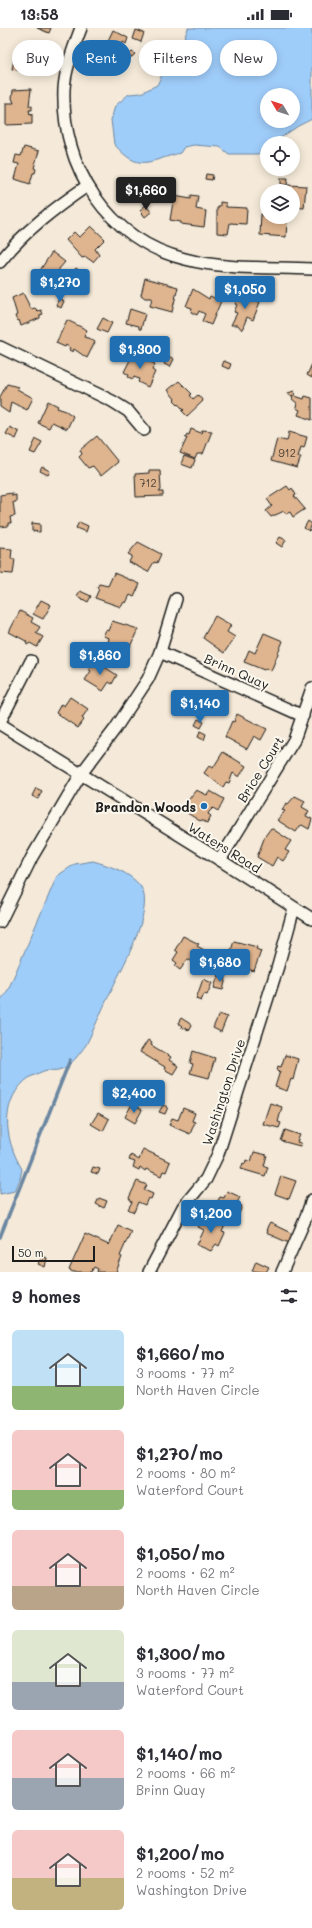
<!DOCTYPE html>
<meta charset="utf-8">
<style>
:root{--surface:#fff;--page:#f2f2f3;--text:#2b2b33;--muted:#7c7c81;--accent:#1f6fb2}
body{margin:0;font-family:Mali,sans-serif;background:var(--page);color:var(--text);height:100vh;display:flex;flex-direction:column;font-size:15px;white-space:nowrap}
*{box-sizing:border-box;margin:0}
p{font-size:13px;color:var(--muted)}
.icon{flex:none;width:22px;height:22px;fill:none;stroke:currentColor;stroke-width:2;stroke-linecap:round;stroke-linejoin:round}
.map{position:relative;height:1244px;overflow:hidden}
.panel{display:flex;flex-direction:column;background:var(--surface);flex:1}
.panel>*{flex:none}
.banner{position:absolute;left:12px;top:12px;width:288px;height:36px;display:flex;gap:8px}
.needle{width:26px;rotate:309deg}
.fabs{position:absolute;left:260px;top:60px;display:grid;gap:8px}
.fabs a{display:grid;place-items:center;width:40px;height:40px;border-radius:50%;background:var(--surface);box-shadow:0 2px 10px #0003;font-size:20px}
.scale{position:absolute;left:12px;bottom:10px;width:83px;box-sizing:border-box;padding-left:4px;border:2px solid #1c1c1c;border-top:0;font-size:11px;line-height:14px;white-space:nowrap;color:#1c1c1c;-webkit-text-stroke:3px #fbf7ec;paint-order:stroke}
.price{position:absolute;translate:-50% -34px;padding:0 9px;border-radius:4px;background:var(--accent);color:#fff;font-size:13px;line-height:26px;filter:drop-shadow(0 1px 2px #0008)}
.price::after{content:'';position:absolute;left:50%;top:24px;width:12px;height:9px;margin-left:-6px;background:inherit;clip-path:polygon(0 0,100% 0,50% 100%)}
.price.selected{background:#222;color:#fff}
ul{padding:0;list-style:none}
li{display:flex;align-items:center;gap:12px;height:100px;padding:0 12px}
li span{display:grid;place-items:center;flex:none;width:112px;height:80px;border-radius:6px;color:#555}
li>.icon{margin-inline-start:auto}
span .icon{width:48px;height:48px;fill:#fffc;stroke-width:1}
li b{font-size:17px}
h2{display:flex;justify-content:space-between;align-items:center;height:48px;padding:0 12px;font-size:17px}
.tag{padding:0 14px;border-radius:18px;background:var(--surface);box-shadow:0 2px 10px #0003;font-size:14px;line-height:36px}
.tag.selected{background:var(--accent);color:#fff}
.status{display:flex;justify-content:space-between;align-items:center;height:28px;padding:0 20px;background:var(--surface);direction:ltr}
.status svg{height:11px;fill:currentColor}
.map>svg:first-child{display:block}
</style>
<div class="status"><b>13:58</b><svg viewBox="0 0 49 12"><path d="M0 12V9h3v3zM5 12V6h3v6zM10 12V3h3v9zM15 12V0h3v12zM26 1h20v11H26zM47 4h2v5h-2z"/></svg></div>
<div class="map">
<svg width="312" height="1244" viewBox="0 0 312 1244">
<rect width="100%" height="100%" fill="#f5ead9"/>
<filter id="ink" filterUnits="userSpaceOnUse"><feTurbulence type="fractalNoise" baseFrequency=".025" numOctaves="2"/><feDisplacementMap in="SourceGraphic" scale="8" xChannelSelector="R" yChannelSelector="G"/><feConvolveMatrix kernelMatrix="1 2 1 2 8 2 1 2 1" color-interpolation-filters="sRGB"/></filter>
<g filter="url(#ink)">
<!-- water -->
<g fill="#9fcdfa" stroke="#6b86a1" fill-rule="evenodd">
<path d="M188 0H312V91L298 98 273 115H267V120L258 126H229L220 119 194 117 184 119 180 125C148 133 139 145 114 116L111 92 115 78 129 66 141 65 157 57 166 39 176 33ZM267 67H293V93H267Z"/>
<path d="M93 833C110 838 130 844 141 859 156 882 119 945 109 967 101 984 94 1001 86 1017 79 1026 71 1039 59 1042 56 1043 51 1042 47 1042 42 1043 35 1047 30 1049 0 1070 3 1110 22 1141L20 1151 15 1163 0 1166V973L8 962 57 848 75 836Z"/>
</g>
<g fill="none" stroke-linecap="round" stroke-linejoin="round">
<!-- stream -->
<path stroke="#6b86a1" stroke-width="3.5" d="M0 1209 70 1032"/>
</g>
<!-- building -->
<g fill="#dfb58f" stroke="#1c1c1c">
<path d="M37 0H51L49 5Z"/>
<path d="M113 2 128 10 126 16 123 14 120 25 127 28 132 24 135 26 132 29H128L123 38 101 29 104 24 101 23 103 18 105 19Z"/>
<path d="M136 2 144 5 141 14 133 11Z"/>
<path d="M23 16 43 20 40 31 38 30 35 46 12 41 17 18 22 19Z"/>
<path d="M31 61 29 78H32V82H29L30 87 32 86V96L6 97V75H14L12 70 13 62Z"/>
<path d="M24 119 39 123 34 140 36 141 35 145H33L30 156 15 151 19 136 14 135 16 127 21 128Z"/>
<path d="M206 146 213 147 212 152 205 151Z"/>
<path d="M281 150H288L287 157 281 156Z"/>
<path d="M288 157 306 158 304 180 293 179V163H288Z"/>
<path d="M191 167 198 168 196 181 206 183 204 199 181 196V194L170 192 174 168 191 171Z"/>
<path d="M220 174 226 175V179L247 180 246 196 230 195 228 206 217 205V180L220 178Z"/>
<path d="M146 177 151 184 145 189 140 182Z"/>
<path d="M261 186H267V189H276V191L287 193 286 209 260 207Z"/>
<path d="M91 198 105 211 95 221 99 227 93 234 86 229 82 230 66 212 74 204 79 209 82 207Z"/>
<path d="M52 224 65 234 59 241V245L62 247 58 253 53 250 49 255 37 247Z"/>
<path d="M76 240 84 246 81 253 71 246Z"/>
<path d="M145 250 178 259 172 284 150 278 152 270H145L141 267Z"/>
<path d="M193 261 209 271 210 268 221 273 211 297 202 293 205 286 199 283 197 287 191 284 192 280 186 278Z"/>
<path d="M23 265 31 281 35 280 38 283 41 282 43 286 40 287V290L21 298 19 292 17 293 15 288 17 287 12 270Z"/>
<path d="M240 265 260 274 253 292 247 289 242 302 238 297H231L237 285 234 284 237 277 235 276Z"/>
<path d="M59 270 64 273 61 280 56 277Z"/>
<path d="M130 281 145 286 141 301H139V298L126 295Z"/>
<path d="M103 290 112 295 107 305 97 301Z"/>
<path d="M67 292 87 302 84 309 91 311 95 314 87 330 74 321 73 324 69 322 70 320 66 317 65 319 56 315Z"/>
<path d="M133 326 142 330 143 328 146 330 145 332 155 336 152 342 155 344 148 359 138 354 139 351 134 349 133 351 128 349 129 347 124 344Z"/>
<path d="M168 328 174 331 170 339 164 336Z"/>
<path d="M224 333 231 336 229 341 222 338Z"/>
<path d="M312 336V350L307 347Z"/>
<path d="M179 353 192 366 190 367 193 371 198 367 203 373 187 388 182 383 184 382 174 372 175 371 168 362Z"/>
<path d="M7 356 18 359 17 361 33 370 27 382 11 374 9 385 0 379V369Z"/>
<path d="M294 363 295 368 304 371 305 368 312 370V392L298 387 300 382 296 380 297 375 292 371 293 367 290 368 288 365Z"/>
<path d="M48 373 58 378 57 380 66 383 73 388 67 401 52 394 49 400 38 395Z"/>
<path d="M10 399 19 404 16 411 6 406Z"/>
<path d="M191 401 201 405 202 402 212 403 203 426H197L195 431 180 425 187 410H185L187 406 189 407Z"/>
<path d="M289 404 307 409 304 420 301 419 298 429H301L297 440 271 433 277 411 287 413Z"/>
<path d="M97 408 118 434 101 448 93 438 88 440 79 429 82 426 80 422Z"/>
<path d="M36 411 42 414 35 426 30 424Z"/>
<path d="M184 428 195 432 192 440 181 436Z"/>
<path d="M42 439 50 443 48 447 40 443Z"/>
<path d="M149 442H160L161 462 159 464H163V468L136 469 135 446 149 445Z"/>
<path d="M287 458 290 462 292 460 296 467 294 468 305 481 293 489 290 484 286 486 284 483 271 489 266 483 272 478 267 471Z"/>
<path d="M12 465V468L16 467V474H13L15 488 10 489 11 495H8V498L0 499V467Z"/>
<path d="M308 493 312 496 309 503 304 500Z"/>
<path d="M79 494 88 498 86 504 76 500Z"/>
<path d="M32 495 40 496V504L32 503Z"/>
<path d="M280 509 286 512 282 519 276 515Z"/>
<path d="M138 514 161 526 157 535 154 534 148 544 129 534 132 528 128 526Z"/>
<path d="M0 520 12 521 11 531H15L13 546 0 545Z"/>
<path d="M114 545 140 556 134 569 130 567 126 575 124 574 121 579 95 570 99 561 97 560 99 556 108 558Z"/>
<path d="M80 563 91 568 88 574 77 568Z"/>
<path d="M41 572 51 577 43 591 33 586Z"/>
<path d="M20 583 33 590 31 594 40 599 36 605 43 609 37 619 30 615 27 617 26 613 9 604Z"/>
<path d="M215 588 231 597 227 604 235 609 224 625 203 610Z"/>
<path d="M112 593 138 601 129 621 108 615 109 610 103 608 106 602 108 603Z"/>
<path d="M264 605 283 613 271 643 265 640 264 642 244 634 249 622 255 625Z"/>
<path d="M95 633 117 647 112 656 109 654 103 663 85 652 91 643 88 641Z"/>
<path d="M70 669 88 681 82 690 84 692 78 700 56 685 61 676 64 678Z"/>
<path d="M237 686 267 701 261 712 254 708 247 721 225 709 232 693 234 694Z"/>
<path d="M198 691 204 694 201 700 195 697Z"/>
<path d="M200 703 206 706 204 712 198 709Z"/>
<path d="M223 724 246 738 239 749 233 745 229 755 226 754 223 759 204 745 209 738 213 740Z"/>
<path d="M36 760 42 763 38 771 32 768Z"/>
<path d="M196 762 207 767 210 763 224 771 218 783 213 780 209 784 208 786 211 788 207 795 201 792 200 793 184 783 188 776 186 775Z"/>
<path d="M295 768 305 773 302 779 309 783 306 788 312 791 309 801 302 797 300 798 296 804 277 792 285 783 282 782 286 775 288 776Z"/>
<path d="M271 800 291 813 285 822 289 824 283 833 277 829 272 838 257 829 265 808Z"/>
<path d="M183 908 199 916 197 918 206 923 197 937 188 931 180 942 175 938 177 935 173 932 178 924 175 922Z"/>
<path d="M234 913 257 919 256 921 261 923 254 943 244 940 246 935 229 929Z"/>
<path d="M222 936 230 938 226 949 218 947Z"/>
<path d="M218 948 226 950 223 962 214 960Z"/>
<path d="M203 951 212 955 207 967 204 966 201 973 196 971Z"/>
<path d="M219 986 227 989 221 1004 213 1000Z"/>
<path d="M181 990 192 997 189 1002 181 999 182 998 178 995Z"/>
<path d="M148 1012 152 1015 151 1017 171 1029 169 1032 178 1038 173 1046 164 1041 165 1039 140 1024Z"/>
<path d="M193 1023 215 1030 209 1050 190 1045 193 1036 190 1035Z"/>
<path d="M285 1027 298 1031 293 1052 291 1051 287 1063 275 1059 280 1043 277 1042 278 1038 281 1039Z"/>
<path d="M270 1075 282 1079 278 1094 281 1095 279 1100 263 1096Z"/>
<path d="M132 1076 142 1082 135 1095 125 1089Z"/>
<path d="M163 1077 168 1079 165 1086 159 1084Z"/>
<path d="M183 1080 195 1085 192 1093 195 1094 190 1106 169 1097 172 1090 178 1092Z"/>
<path d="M98 1085 109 1091 103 1103 91 1096Z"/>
<path d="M285 1102 300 1107 297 1114 301 1115 300 1118 281 1113Z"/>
<path d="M143 1121 170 1134 166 1144 163 1143 161 1148 146 1141 145 1143 140 1139 139 1142 133 1139 135 1134 129 1132 131 1127 139 1132Z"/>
<path d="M254 1124 267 1127 264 1138 268 1139 265 1148 241 1141 243 1135 245 1136 246 1132 251 1134Z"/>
<path d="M93 1139 100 1141 98 1146 91 1144Z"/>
<path d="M281 1148 296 1153 289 1171 275 1166Z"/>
<path d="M137 1153 147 1157 144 1162 153 1166 151 1171 148 1170 145 1177 138 1174 134 1184 128 1181 132 1174 129 1170Z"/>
<path d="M227 1163 240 1169 237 1175 242 1178 239 1186 233 1183 230 1190 213 1182 220 1169 224 1170Z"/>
<path d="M99 1170 107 1173 104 1180 96 1176Z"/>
<path d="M204 1188 225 1197 222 1204 225 1205 219 1218 216 1216 211 1223 197 1217 204 1202 198 1199Z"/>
<path d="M270 1195 293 1206 289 1215 266 1205 267 1202H266Z"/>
<path d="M118 1197 131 1203 120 1228 122 1229 116 1244H97L98 1241 94 1239 91 1244H73L69 1242 85 1206 109 1217Z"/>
<path d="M44 1229 47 1230 45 1239 38 1236 40 1232 43 1233Z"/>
<path d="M256 1233 269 1239 266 1244 252 1243Z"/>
</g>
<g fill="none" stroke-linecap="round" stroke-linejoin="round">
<defs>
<g id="minor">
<path d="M81 0C74 19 65 41 64 61 61 139 108 212 185 231 226 242 271 239 312 241"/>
<path d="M0 234C24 203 55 180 87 158"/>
<path d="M0 319 112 373 128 383 144 402"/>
<path d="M160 624 303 688"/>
<path d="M0 694 31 633"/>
<path d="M0 696 220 832 312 891"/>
<path d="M220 832 294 712 312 660"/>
<path d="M0 894 32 829 81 746 115 701 148 651 160 624 176 571"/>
<path d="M149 1244 183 1179 206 1151 218 1126 278 938 294 880"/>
<path d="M282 1244 304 1194 312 1172"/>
</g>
</defs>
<!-- minor casing -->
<use href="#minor" stroke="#1c1c1c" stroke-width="14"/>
<!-- minor -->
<use href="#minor" stroke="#fbf7ec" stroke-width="11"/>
</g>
</g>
<!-- markers -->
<circle fill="#1f6fb2" stroke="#fbf7ec" stroke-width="1.5" cx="204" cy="778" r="4"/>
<g text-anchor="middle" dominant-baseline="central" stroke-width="4" stroke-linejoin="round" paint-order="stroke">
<!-- number labels -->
<g font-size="11" fill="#4d4239">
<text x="287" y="424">912</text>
<text x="148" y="454">712</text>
</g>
<!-- street labels -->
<g font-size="13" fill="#1c1c1c" stroke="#fbf7ec">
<text transform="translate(237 643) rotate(24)">Brinn Quay</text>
<text transform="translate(260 741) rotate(-58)">Brice Court</text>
<text transform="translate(225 819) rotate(32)">Waters Road</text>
<text transform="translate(223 1064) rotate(-72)">Washington Drive</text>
</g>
<!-- poi labels -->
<g font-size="13" font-weight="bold" fill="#1c1c1c" stroke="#fbf7ec" text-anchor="end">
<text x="196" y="778">Brandon Woods</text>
</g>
</g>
</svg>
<div class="fabs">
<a><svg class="needle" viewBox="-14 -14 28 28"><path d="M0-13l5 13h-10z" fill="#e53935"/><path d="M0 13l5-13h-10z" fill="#7c7c81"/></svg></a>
<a><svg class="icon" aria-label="locate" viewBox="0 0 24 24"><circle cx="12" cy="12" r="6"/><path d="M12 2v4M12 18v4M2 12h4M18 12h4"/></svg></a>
<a><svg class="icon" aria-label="layers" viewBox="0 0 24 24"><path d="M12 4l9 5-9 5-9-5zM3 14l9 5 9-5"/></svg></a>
</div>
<div class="scale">50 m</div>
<b class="price selected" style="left:146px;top:183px">$1,660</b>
<b class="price" style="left:60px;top:275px">$1,270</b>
<b class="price" style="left:245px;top:282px">$1,050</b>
<b class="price" style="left:140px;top:342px">$1,300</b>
<b class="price" style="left:100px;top:648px">$1,860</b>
<b class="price" style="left:200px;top:696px">$1,140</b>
<b class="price" style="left:220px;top:955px">$1,680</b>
<b class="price" style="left:134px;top:1086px">$2,400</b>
<b class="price" style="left:211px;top:1206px">$1,200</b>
<div class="banner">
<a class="tag">Buy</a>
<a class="tag selected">Rent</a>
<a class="tag">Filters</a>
<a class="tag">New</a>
</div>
</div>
<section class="panel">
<h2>9 homes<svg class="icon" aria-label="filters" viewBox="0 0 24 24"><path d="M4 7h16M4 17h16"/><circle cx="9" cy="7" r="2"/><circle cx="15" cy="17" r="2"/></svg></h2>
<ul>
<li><span style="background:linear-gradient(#bfe0f5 70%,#8fb573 0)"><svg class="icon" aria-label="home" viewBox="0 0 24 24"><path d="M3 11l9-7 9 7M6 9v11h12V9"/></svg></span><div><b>$1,660/mo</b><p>3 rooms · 77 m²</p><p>North Haven Circle</p></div></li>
<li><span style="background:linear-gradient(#f6c9c9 75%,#8fb573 0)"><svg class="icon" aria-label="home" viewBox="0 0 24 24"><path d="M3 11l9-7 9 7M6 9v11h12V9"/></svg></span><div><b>$1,270/mo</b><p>2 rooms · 80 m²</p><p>Waterford Court</p></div></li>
<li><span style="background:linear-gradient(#f6c9c9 70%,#b9a48a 0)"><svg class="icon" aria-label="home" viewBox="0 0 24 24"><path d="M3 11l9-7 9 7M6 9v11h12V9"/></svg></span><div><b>$1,050/mo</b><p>2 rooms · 62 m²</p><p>North Haven Circle</p></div></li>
<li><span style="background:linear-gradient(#dfe7d0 65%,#9aa5b1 0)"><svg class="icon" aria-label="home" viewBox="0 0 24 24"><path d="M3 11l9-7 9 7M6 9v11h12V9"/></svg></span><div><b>$1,300/mo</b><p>3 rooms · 77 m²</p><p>Waterford Court</p></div></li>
<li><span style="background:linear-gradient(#f6c9c9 60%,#9aa5b1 0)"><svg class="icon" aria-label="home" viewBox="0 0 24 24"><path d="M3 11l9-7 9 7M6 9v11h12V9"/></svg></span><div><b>$1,140/mo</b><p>2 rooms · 66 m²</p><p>Brinn Quay</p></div></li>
<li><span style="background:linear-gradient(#f6c9c9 60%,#c2b280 0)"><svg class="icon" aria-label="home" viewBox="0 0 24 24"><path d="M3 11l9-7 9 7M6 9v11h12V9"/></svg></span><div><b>$1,200/mo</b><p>2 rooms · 52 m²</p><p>Washington Drive</p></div></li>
</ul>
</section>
